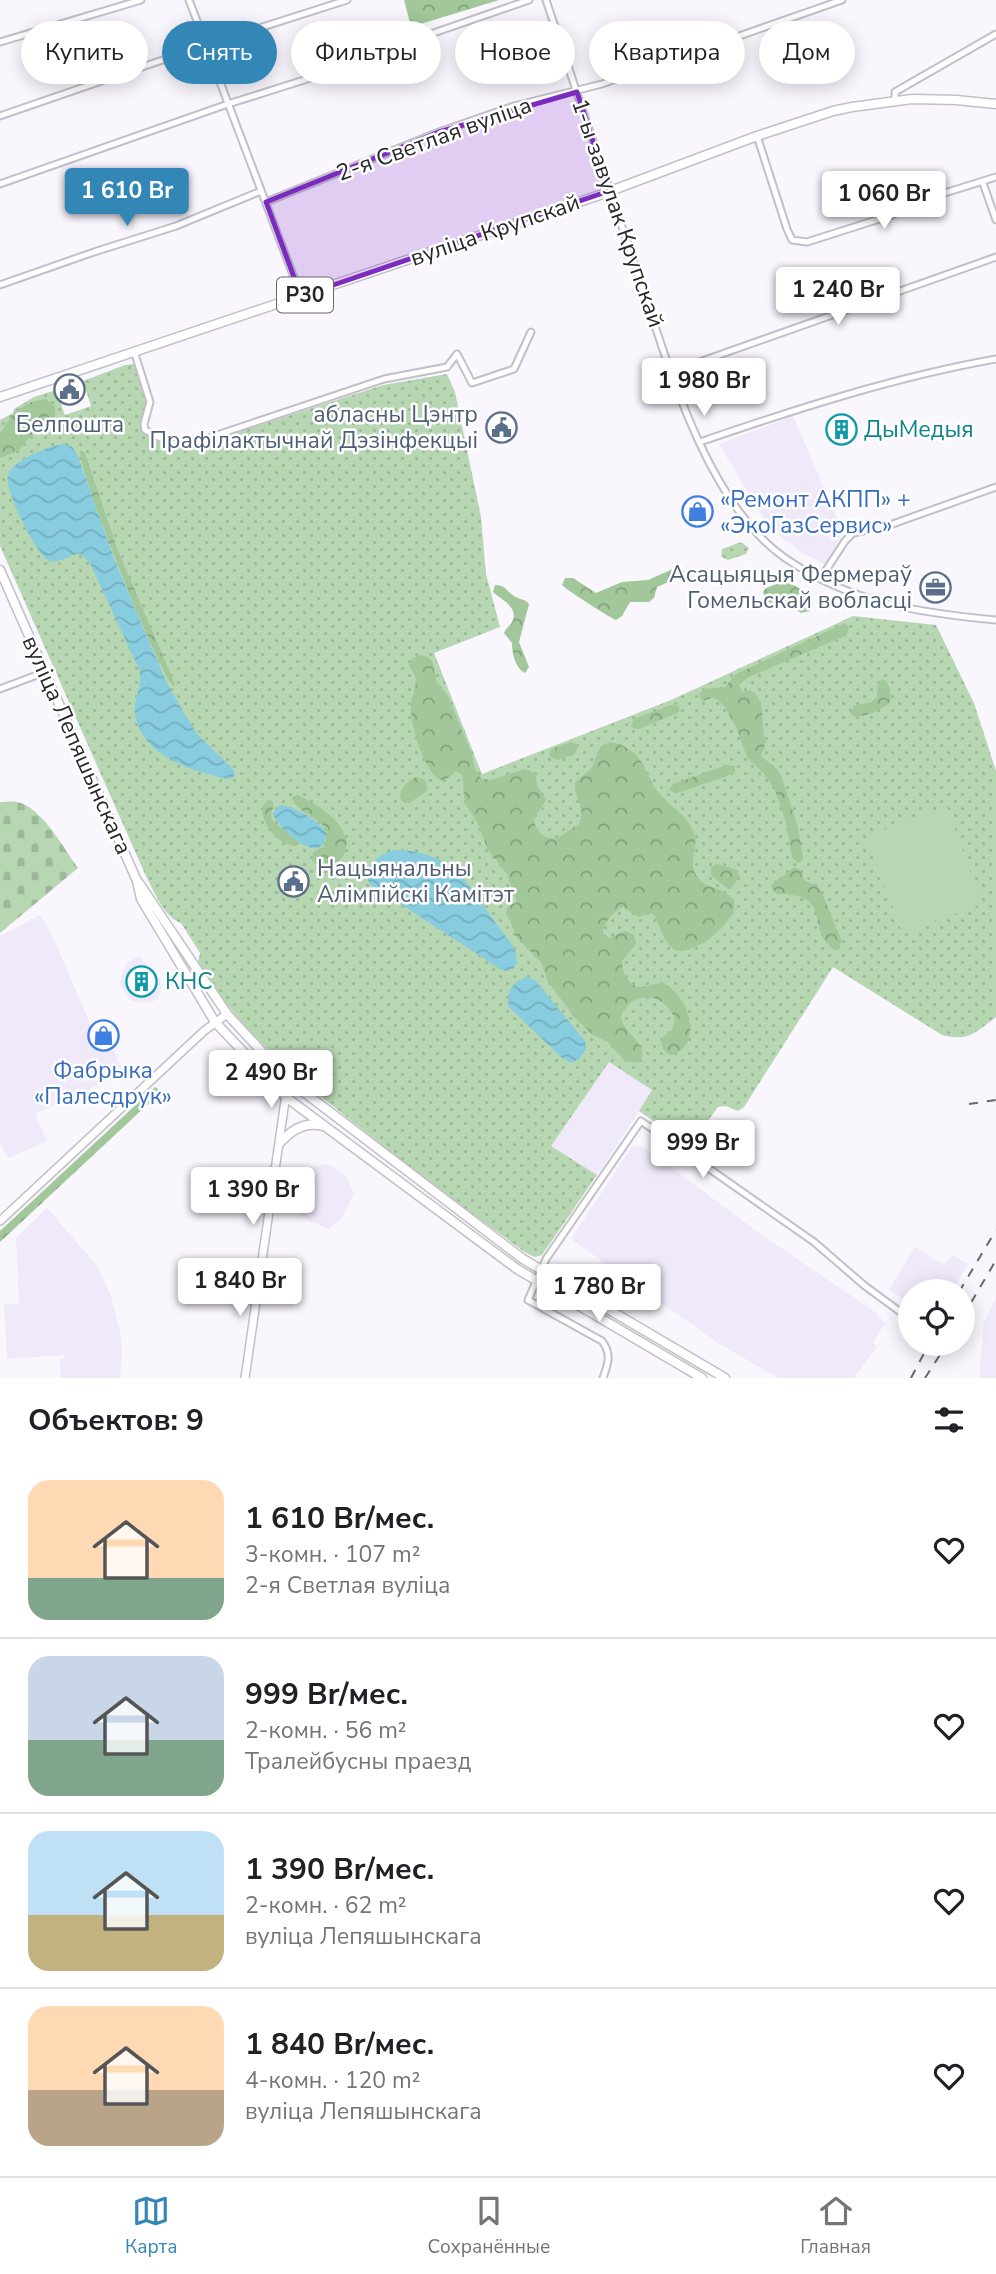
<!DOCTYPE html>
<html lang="ru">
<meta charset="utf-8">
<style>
:root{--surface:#fff;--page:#f6f6f6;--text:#202124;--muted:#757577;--line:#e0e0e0;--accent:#3387b7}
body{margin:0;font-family:"Nunito Sans",sans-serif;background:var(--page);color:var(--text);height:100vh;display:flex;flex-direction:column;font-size:26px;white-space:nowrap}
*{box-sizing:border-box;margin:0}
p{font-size:23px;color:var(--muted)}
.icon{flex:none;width:38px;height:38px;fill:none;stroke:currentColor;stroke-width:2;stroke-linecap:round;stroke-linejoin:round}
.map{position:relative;height:1378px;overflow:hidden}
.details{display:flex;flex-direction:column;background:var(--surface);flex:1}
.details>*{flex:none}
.top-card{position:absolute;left:21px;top:21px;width:956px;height:63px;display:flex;gap:14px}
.buttons{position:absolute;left:898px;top:1279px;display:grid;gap:14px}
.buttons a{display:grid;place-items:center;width:77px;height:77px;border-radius:50%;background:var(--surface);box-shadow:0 4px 18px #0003;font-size:35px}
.price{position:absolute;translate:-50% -60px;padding:0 16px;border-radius:7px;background:#fff;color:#222;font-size:23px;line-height:46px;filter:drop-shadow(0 2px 4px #0008)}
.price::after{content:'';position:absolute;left:50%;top:42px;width:21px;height:16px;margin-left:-10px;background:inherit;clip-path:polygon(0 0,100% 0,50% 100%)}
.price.selected{background:var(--accent);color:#fff}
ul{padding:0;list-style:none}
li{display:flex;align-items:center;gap:21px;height:175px;padding:0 28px}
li+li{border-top:2px solid var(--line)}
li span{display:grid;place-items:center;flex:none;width:196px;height:140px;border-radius:21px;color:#555}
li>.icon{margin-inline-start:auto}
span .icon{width:84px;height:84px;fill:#fffc;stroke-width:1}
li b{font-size:30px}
h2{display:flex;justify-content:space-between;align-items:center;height:84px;padding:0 28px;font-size:30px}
.chip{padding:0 24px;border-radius:32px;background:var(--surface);box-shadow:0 4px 18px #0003;font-size:24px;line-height:63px}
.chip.selected{background:var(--accent);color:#fff}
.menu{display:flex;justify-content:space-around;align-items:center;height:98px;border-top:2px solid var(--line);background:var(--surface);font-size:19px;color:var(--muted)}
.menu a{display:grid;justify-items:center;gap:4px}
.menu .selected{color:var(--accent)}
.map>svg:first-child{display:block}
</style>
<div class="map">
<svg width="996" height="1378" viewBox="0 0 996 1378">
<defs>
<pattern id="grass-dots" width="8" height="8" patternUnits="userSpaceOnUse" patternTransform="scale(1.75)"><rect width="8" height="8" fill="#b7d7b2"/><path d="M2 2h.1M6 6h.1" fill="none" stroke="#9db899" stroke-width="1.8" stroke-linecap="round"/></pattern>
<pattern id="forest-crowns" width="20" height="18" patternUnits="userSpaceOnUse" patternTransform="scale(1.75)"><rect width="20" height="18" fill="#a1c79a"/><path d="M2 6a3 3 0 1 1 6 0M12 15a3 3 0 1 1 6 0" fill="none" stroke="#83a17e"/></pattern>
<pattern id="cemetery-stones" width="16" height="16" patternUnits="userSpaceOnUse" patternTransform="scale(1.75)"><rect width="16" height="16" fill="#b7d7b2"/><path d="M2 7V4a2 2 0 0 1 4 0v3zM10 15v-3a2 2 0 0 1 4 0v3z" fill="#9db899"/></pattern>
<pattern id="water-waves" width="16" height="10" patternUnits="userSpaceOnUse" patternTransform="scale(1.75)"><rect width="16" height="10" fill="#87ccdf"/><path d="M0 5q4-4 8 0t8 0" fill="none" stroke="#75afbf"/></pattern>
</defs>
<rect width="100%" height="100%" fill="#f9f6fe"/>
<!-- built -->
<g fill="#f0e9fa">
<path d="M793 416 843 531 826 565 799 551 781 537 776 529 771 531 719 444Z"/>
<path d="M40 915 52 935 92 1028 102 1023 124 1073 35 1114 47 1141 9 1158 0 1143V936Z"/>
<path d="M139 956 160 980 162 986 158 999 149 1003 132 1001 120 985 122 974 127 963Z"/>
<path d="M609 1061 653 1090 597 1175 550 1146Z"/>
<path d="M632 1146 644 1147 755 1230 875 1312 885 1323 873 1342 877 1347 854 1378H778L718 1343 571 1239Z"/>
<path d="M328 1164 346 1176 354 1194 341 1219 329 1229 311 1222 285 1205 292 1171Z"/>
<path d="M47 1208 97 1266 111 1296 121 1336 122 1356 120 1378H61L60 1359 65 1358 64 1355 7 1359 4 1305 19 1303 16 1238Z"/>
<path d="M915 1247 944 1265 952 1255 968 1264 952 1291 910 1292V1303L889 1290Z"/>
<path d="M996 1297V1378H979L984 1323Z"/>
</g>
<!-- grass -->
<g fill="url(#grass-dots)">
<path d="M134 364 138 366 150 397 146 425 150 434 187 447H193L383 385 447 374 455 392 481 517 486 574 500 627 434 653 482 774 671 700 853 616 936 625 974 703 996 771V1017C976 1032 969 1042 942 1035L833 967 744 1107 738 1111 726 1106 718 1107 696 1137 689 1142 681 1140 639 1111 652 1090 609 1062 551 1146 597 1175 542 1255 535 1257 526 1253C471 1213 416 1173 363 1130 302 1082 238 1031 198 963L200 953 181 923C164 918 153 889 145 874L0 546V420L13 413 14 409 34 397 56 390 65 415 91 406 83 381 125 365Z"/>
<path d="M741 542 749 548 746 554 728 560 721 557 722 549Z"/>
</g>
<!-- forest -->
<g fill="url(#forest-crowns)">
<path d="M404 0H499L411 27Z"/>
<path d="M46 399 55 407V421L33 433 18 451 0 458V433L15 412 31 402Z"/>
<path d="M80 450 85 453 118 551 175 684 174 687C158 671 79 474 80 450Z"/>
<path d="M677 567 684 571 682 576 657 587 654 598 649 602H630L622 616 616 620C612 619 565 589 562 585L565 578H573L596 593 622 582 648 580Z"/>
<path d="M782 582C795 583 807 592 813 604L810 611 801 613 784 600 774 604 766 601 763 592 766 588Z"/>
<path d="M495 585C506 585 506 591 514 596 520 600 524 598 529 604L519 642 529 667 525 673C515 668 512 653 512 643L504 633C506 629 508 627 511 624 521 607 501 600 493 592Z"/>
<path d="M845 623 849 627 847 635 747 678 739 685 742 692 750 690C768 699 759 726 766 742L761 756 777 769 782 778 797 824 803 856 801 862 798 863 792 857 786 822 774 788 764 774 747 757 737 729 725 707 718 700 712 698 702 701 699 694 704 689 725 687 736 674Z"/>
<path d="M420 655 428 657 432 661 437 682 448 696 472 754 475 769 482 779 491 780 525 769 535 773 537 785 546 800 534 819C535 831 543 838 556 839L579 824C587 808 573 797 575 782L591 769 601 746 610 742C619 743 627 747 634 753 645 763 647 777 656 789 667 805 688 815 694 833 699 848 688 861 696 875 704 890 728 887 734 902 739 920 691 960 674 949 662 941 660 923 652 913L638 917 623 907C614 911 603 923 603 933L609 938 625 931 634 935 636 944 622 961C622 971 628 986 640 987 648 987 655 983 663 983 688 994 705 1044 672 1055 664 1054 660 1046 663 1037L672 1030 675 1020C666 992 633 989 621 1016 622 1035 654 1045 638 1063L625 1061 607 1041 593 1035 576 1019 548 982 541 962 517 938 506 911 508 906 517 902 507 874 487 848 478 823 465 804 462 775 456 771 444 781C425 778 411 726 411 709 410 699 416 690 416 681 416 675 412 671 409 666L412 659Z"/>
<path d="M883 679C890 683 892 695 890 702 882 710 864 718 853 716L850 712 854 706 871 702 877 698 878 683Z"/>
<path d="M671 705 679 706V712L639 729 631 727 634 719Z"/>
<path d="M570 742 575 743 578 747 574 755 557 760 549 756 551 749Z"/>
<path d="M727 765 735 766V773L677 793 669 790 673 784Z"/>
<path d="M417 777 425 780 428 790 411 802 404 803 400 798C401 788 407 780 417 777Z"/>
<path d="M297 795C315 803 341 818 346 839 350 858 328 877 312 861L313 852 325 846 327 832C320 815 298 815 292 798Z"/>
<path d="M268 800 272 801 274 806 271 813 272 820 297 840V846C279 846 262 825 262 807Z"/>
<path d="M717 864 738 870 739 877 731 889H728L711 875V867Z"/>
<path d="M794 867 800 870 804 880 818 887 821 891 841 939 840 949H833C805 926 834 894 777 894L772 889 774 881 781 878Z"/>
<path d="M155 1087 161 1092 0 1242V1231Z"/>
</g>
<!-- cemetery -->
<path fill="url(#cemetery-stones)" d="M0 802C5 802 12 801 17 802 42 807 64 849 78 868L0 933Z"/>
<!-- green -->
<path fill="#b7d7b2" d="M947 807 982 904 902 933 867 836Z"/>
<!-- water -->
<g fill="url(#water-waves)">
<path d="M64 444 72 447 77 454 116 564 165 679 182 710 198 735 232 768 235 773 233 778C225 780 219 777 212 775 180 768 139 749 135 713 133 697 144 685 139 669L90 563 81 554C70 553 60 564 50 561 37 558 3 487 8 475 13 460 49 446 64 444Z"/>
<path d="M280 805C294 806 321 821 327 834L323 845C318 848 318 849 312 848 300 846 275 824 273 813Z"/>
<path d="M394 850C448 850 466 879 493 919 500 930 509 939 515 950L517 962 514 968 506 971 500 969 370 884C360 867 380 854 394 850Z"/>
<path d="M527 977 535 980 585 1041 586 1050 579 1059 571 1063 562 1058 509 1007C505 993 513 981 527 977Z"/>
</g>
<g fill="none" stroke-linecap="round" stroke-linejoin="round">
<defs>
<g id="street">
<path d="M189 0 301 296"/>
<path d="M546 0C574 85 603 171 632 256 664 349 702 500 785 558 850 603 920 613 996 620"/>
<path d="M0 42 141 0"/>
<path d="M895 101V92L996 34"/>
<path d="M0 116 206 45 347 0"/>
<path d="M757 136 787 229 792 240 807 242 892 215 935 196 996 177"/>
<path d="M983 183 996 220"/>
<path d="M0 184 228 104 342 68 419 38 529 0"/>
<path d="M266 202 439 132 514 106 602 84 842 0"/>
<path d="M0 285 94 252 176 226 261 191"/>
<path d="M134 351 150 402 144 424 145 430 170 443 187 445 384 379 447 367 457 354 472 383 514 369 531 332"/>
<path d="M671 372 996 257"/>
<path d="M700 442C796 409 895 377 996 359"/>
<path d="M821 578 845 541 853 533 887 526 996 487"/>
<path d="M0 689 45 672"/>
<path d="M603 1378C608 1364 612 1354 602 1341L528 1300 546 1259 641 1121 814 1242 865 1286 910 1319"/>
</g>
<g id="secondary">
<path d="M0 1221 204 1031 227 1014"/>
<path d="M245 1378 288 1080"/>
</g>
<g id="primary">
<path d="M0 397 597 196 757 136 833 111 852 107 912 99 956 100 996 104"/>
<path d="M0 570 137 881 141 899 215 1022 287 1098 517 1269 702 1378"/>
<path d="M139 883 227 1014 288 1080 523 1259 725 1378"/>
<path d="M280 1143C291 1130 305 1121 323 1126"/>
</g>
</defs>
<!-- street casing -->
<use href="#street" stroke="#c2bfc8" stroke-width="9"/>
<!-- secondary casing -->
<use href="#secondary" stroke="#c2bfc8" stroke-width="10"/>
<!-- primary casing -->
<use href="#primary" stroke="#c2bfc8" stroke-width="11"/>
<!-- street -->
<use href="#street" stroke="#fff" stroke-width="5"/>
<!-- secondary -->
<use href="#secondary" stroke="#fff" stroke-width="7"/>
<!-- primary -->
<use href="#primary" stroke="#fff" stroke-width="8"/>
<!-- rail -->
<g stroke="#69676c" stroke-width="2" stroke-dasharray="9 9" stroke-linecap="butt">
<path d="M969 1104 996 1100"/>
<path d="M959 1292 996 1230"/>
<path d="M962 1318 996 1260"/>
<path d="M911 1378 929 1344"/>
<path d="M925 1378 947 1344"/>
</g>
</g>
<!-- marked area -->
<path fill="#7b2cbf" fill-opacity="0.2" stroke="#7b2cbf" stroke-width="5" stroke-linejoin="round" d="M577 92 609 191 301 296 266 202 439 132Z"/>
<!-- icons -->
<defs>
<symbol id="civic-ring" viewBox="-11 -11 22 22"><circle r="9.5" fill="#fff" stroke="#5c6f8a" stroke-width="1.5"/><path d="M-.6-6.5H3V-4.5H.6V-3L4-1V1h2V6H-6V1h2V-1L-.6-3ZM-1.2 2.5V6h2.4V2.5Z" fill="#5c6f8a"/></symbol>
<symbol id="building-ring" viewBox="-11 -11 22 22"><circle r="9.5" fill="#fff" stroke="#0f9aa8" stroke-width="1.5"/><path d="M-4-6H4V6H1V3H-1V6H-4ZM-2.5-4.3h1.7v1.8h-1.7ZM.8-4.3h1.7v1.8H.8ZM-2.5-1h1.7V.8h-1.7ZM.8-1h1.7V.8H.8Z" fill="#0f9aa8"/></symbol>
<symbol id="shop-ring" viewBox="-11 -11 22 22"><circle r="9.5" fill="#fff" stroke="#3f7fe0" stroke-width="1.5"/><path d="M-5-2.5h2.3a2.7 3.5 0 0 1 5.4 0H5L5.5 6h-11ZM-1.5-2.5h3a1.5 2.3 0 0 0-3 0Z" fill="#3f7fe0"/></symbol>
<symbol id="office-ring" viewBox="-11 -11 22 22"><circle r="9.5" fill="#fff" stroke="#5c6f8a" stroke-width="1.5"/><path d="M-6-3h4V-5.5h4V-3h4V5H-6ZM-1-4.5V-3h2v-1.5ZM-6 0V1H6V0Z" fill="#5c6f8a"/></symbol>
</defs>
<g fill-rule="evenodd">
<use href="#civic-ring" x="52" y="372" width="35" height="35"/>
<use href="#civic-ring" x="484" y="410" width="35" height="35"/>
<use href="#building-ring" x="824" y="412" width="35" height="35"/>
<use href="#shop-ring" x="680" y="494" width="35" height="35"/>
<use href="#office-ring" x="918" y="570" width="35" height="35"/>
<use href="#civic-ring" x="276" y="864" width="35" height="35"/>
<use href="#building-ring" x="124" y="964" width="35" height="35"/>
<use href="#shop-ring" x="86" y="1018" width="35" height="35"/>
</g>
<g text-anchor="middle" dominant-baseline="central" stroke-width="5" stroke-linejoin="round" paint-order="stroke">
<!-- shield labels -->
<rect fill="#fff" stroke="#686769" stroke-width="2" x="277" y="277.5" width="56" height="35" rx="5"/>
<g font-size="21" font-weight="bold" fill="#272629">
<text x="305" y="295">Р30</text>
</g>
<!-- street labels -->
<g font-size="23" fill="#272629" stroke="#fff">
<text transform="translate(434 139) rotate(-20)">2-я Светлая вуліца</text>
<text transform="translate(618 213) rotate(71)">1-ы завулак Крупскай</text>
<text transform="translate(495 230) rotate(-19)">вуліца Крупскай</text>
<text transform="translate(77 745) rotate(66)">вуліца Лепяшынскага</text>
</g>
<!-- service labels -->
<g font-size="23" fill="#4e5e75" stroke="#fff" text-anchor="end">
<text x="478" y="414">абласны Цэнтр<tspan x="478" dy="26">Прафілактычнай Дэзінфекцыі</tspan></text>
<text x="70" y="424" text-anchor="middle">Белпошта</text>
<text x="912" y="574">Асацыяцыя Фермераў<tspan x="912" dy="26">Гомельскай вобласці</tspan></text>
<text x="317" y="868" text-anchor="start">Нацыянальны<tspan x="317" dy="26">Алімпійскі Камітэт</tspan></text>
</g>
<!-- culture labels -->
<g font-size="23" fill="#0d838f" stroke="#fff" text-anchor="start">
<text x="864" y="429">ДыМедыя</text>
<text x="165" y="981">КНС</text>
</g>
<!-- shop labels -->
<g font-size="23" fill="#366cbe" stroke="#fff" text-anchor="start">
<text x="720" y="499">«Ремонт АКПП» +<tspan x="720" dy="26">«ЭкоГазСервис»</tspan></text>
<text x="103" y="1070" text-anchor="middle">Фабрыка<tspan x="103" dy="26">«Палесдрук»</tspan></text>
</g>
</g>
</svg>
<div class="buttons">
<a><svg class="icon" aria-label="locate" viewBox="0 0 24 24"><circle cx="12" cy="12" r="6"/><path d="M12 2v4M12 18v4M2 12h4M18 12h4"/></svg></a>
</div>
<b class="price selected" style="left:127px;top:228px">1 610 Br</b>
<b class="price" style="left:884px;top:231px">1 060 Br</b>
<b class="price" style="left:838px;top:327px">1 240 Br</b>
<b class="price" style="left:704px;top:418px">1 980 Br</b>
<b class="price" style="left:271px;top:1110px">2 490 Br</b>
<b class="price" style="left:703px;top:1180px">999 Br</b>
<b class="price" style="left:253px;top:1227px">1 390 Br</b>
<b class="price" style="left:240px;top:1318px">1 840 Br</b>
<b class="price" style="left:599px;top:1324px">1 780 Br</b>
<div class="top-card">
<a class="chip">Купить</a>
<a class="chip selected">Снять</a>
<a class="chip">Фильтры</a>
<a class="chip">Новое</a>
<a class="chip">Квартира</a>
<a class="chip">Дом</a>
</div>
</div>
<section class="details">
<h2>Объектов: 9<svg class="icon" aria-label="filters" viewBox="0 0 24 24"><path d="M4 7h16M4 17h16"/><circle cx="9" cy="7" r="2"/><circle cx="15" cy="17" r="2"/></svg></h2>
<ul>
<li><span style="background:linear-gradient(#ffd9b3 70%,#7fa58c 0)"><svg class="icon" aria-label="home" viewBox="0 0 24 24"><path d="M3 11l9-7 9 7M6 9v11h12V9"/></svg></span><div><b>1 610 Br/мес.</b><p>3-комн. · 107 m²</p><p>2-я Светлая вуліца</p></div><svg class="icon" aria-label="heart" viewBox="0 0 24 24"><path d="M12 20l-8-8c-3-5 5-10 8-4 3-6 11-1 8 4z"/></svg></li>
<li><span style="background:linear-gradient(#c9d6e8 60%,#7fa58c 0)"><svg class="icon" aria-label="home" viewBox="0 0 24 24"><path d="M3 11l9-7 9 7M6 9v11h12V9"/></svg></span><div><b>999 Br/мес.</b><p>2-комн. · 56 m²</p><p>Тралейбусны праезд</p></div><svg class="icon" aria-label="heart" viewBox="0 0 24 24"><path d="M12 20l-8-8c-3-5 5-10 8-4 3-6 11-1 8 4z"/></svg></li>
<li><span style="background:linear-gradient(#bfe0f5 60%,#c2b280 0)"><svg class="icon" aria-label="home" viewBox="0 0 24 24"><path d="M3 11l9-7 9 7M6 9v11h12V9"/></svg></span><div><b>1 390 Br/мес.</b><p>2-комн. · 62 m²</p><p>вуліца Лепяшынскага</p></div><svg class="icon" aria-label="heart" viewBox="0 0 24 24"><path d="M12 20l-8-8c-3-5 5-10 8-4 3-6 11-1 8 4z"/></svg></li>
<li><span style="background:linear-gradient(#ffd9b3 60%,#b9a48a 0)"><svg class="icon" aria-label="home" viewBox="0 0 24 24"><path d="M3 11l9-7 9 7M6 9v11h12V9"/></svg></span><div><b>1 840 Br/мес.</b><p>4-комн. · 120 m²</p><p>вуліца Лепяшынскага</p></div><svg class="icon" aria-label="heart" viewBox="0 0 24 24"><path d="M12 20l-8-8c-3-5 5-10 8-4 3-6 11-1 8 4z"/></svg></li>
</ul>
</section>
<nav class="menu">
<a class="selected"><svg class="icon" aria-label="map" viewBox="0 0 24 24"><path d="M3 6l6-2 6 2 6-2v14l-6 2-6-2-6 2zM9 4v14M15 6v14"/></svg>Карта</a>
<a><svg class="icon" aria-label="saved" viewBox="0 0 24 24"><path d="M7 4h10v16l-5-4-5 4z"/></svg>Сохранённые</a>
<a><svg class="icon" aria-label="home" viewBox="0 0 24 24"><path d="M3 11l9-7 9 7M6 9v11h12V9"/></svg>Главная</a>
</nav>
